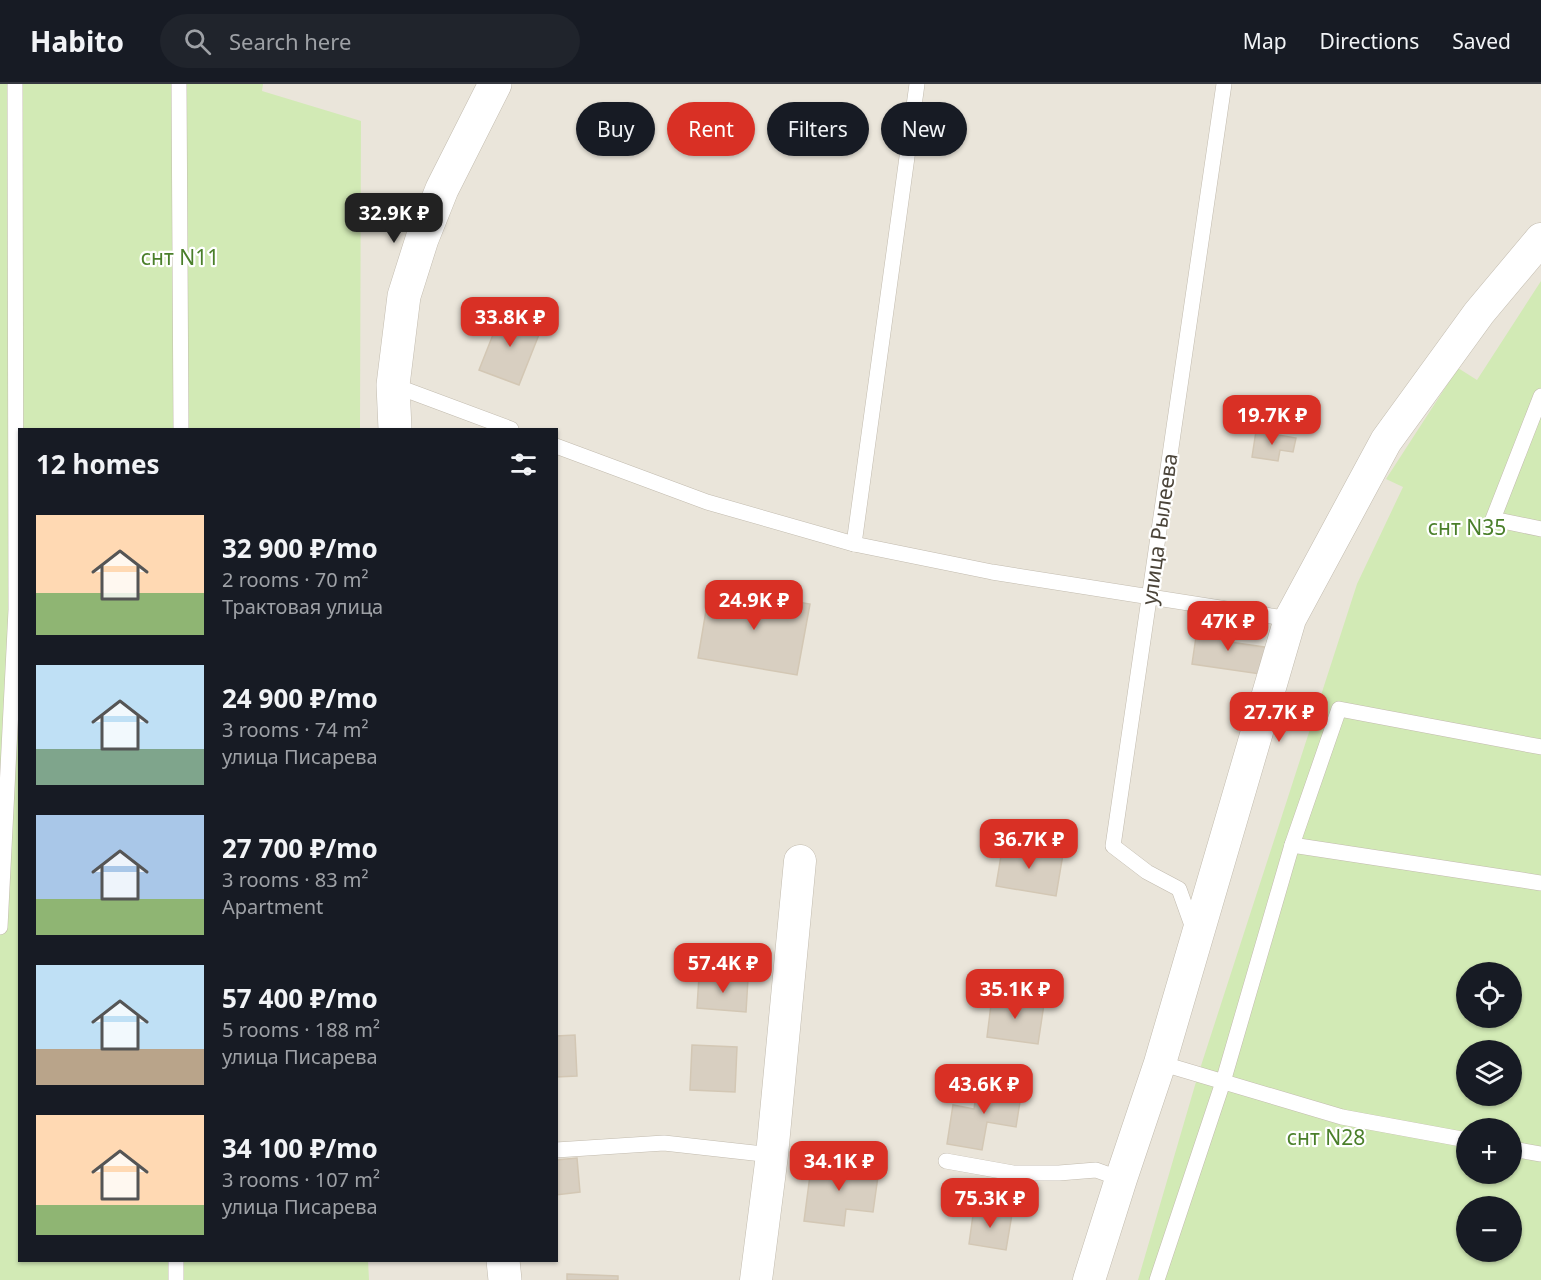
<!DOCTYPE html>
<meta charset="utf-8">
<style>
:root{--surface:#171b24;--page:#20242c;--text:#f1f3f6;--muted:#9ea1a6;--line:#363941;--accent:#d93025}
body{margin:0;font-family:"Noto Sans",sans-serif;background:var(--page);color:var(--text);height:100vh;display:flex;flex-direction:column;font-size:22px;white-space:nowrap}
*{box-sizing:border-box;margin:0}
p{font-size:20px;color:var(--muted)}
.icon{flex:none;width:33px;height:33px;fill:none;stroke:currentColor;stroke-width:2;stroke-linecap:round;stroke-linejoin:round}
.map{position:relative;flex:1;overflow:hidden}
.drawer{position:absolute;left:18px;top:344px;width:540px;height:834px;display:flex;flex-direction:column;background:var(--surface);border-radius:0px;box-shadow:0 2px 4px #0004}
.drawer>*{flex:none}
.hud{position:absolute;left:576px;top:18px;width:570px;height:54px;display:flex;gap:12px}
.tools{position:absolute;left:1456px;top:878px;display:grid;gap:12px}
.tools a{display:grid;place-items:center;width:66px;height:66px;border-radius:50%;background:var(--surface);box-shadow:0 2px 4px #0004;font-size:30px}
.price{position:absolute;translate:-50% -51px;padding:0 14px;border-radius:12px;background:var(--accent);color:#fff;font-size:20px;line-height:39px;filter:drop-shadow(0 2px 3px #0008)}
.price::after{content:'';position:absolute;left:50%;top:36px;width:18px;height:14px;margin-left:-9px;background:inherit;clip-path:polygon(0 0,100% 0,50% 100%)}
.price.active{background:#222;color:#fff}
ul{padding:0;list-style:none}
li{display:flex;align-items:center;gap:18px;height:150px;padding:0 18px}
li span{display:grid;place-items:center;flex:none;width:168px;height:120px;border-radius:0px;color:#555}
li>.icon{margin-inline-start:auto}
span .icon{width:72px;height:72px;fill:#fffc;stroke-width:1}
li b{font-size:26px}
h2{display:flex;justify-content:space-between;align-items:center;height:72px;padding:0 18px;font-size:26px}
.tag{padding:0 21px;border-radius:27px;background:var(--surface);box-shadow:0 2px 4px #0004;font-size:21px;line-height:54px}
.tag.active{background:var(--accent);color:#fff}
header{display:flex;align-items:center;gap:36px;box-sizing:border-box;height:84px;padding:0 30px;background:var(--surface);border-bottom:2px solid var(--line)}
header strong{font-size:28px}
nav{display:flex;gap:33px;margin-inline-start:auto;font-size:21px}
.search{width:420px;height:54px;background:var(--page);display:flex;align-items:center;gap:15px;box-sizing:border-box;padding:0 21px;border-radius:33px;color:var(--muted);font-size:22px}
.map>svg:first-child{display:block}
</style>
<header>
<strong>Habito</strong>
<div class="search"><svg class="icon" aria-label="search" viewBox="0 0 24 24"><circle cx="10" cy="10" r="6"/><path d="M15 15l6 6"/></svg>Search here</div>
<nav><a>Map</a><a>Directions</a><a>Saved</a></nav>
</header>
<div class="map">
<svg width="1541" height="1196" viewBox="0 0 1541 1196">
<rect width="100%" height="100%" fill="#f6f3ec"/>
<!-- residential -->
<path fill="#eae5da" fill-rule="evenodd" d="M0 0H1541V1196H0ZM20 345H556V1176H20ZM1467 888H1512V933H1467ZM1467 966H1512V1011H1467ZM1467 1044H1512V1089H1467ZM1467 1122H1512V1167H1467Z"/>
<!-- green -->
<g fill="#d2eab5" fill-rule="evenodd">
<path d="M0 0H263L262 7 361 37 360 345H20V1176H368L369 1196H0Z"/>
<path d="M1541 197V1196H1138L1198 991 1357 500 1403 403 1386 395 1458 284 1477 296ZM1467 888H1512V933H1467ZM1467 966H1512V1011H1467ZM1467 1044H1512V1089H1467ZM1467 1122H1512V1167H1467Z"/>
</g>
<!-- building -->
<g fill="#d8cfc1" stroke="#d3c7b4" stroke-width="1.5">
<path d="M502 228 542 243 519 301 479 286Z"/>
<path d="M1256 347 1296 354 1293 368 1280 366 1278 377 1252 373Z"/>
<path d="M710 503 810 520 797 591 698 574Z"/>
<path d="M1198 539 1232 544 1230 558 1271 564 1267 591 1192 580Z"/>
<path d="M1003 760 1063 770 1056 812 996 802Z"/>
<path d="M699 892 748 895 746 928 697 924Z"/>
<path d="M992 913 1044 920 1038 960 987 953Z"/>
<path d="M575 951 577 992 556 993V952Z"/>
<path d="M692 961 737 963 735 1008 690 1006Z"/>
<path d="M978 998 1022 1005 1016 1043 987 1038 982 1066 947 1060 953 1021 974 1025Z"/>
<path d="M577 1074 580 1108 556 1111V1076Z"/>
<path d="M812 1076 879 1085 873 1128 846 1125 844 1142 804 1137Z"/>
<path d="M974 1124 1012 1130 1006 1166 969 1160Z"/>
<path d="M567 1190 618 1192V1196H567Z"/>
</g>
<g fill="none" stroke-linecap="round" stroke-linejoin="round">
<defs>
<g id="service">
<path d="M179 0 181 345"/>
<path d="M393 301 511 345"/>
<path d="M1541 312 1493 435 1541 445"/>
<path d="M556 362 707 418 854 460 992 488 1290 535"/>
<path d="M854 460 917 0"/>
<path d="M1292 761 1541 799"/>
<path d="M0 843 16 526 15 0"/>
<path d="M1194 847 1179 805 1147 788 1113 762 1224 0"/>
<path d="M1160 979 1342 1033 1467 1056"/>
<path d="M1512 1065 1541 1070"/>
<path d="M556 1066 664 1059 772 1071"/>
<path d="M946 1077 1013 1089H1059L1096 1086 1121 1095"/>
<path d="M176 1196V1176"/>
<path d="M1157 1196 1223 998 1292 761 1339 625 1541 663"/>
</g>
<g id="minor">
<path d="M756 1196 772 1071 800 777"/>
<path d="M1089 1196 1121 1095 1160 979 1290 535 1386 357 1479 229 1541 155"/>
</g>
<g id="tertiary">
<path d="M395 345 393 301 404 212 422 155 442 105 495 0"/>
<path d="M503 1176 505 1196"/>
</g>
</defs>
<!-- service casing -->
<use href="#service" stroke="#c2bbae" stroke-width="16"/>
<!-- minor casing -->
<use href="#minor" stroke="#c2bbae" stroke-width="33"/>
<!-- tertiary casing -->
<use href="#tertiary" stroke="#c2bbae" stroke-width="34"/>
<!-- service -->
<use href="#service" stroke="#fff" stroke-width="15"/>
<!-- minor -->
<use href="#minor" stroke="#fff" stroke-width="32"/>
<!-- tertiary -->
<use href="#tertiary" stroke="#fff" stroke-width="33"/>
</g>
<g text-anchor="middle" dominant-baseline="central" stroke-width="4.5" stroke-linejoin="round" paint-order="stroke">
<!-- park labels -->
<g font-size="21" fill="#4a7f2a" stroke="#fff">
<text x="180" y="173">снт N11</text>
<text x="1467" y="443">снт N35</text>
<text x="1326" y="1053">снт N28</text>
</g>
<!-- street labels -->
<g font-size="21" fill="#4b4439" stroke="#fff">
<text transform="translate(1159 445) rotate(-82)">улица Рылеева</text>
</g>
</g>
</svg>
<div class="tools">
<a><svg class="icon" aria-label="locate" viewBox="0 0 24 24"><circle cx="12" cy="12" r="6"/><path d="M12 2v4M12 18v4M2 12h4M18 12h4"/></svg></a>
<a><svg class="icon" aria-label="layers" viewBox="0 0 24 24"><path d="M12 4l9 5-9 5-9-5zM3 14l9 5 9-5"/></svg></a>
<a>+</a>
<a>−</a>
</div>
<b class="price active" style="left:394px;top:160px">32.9K ₽</b>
<b class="price" style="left:510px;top:264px">33.8K ₽</b>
<b class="price" style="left:1272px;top:362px">19.7K ₽</b>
<b class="price" style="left:754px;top:547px">24.9K ₽</b>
<b class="price" style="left:1228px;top:568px">47K ₽</b>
<b class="price" style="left:1279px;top:659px">27.7K ₽</b>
<b class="price" style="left:1029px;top:786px">36.7K ₽</b>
<b class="price" style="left:723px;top:910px">57.4K ₽</b>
<b class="price" style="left:1015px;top:936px">35.1K ₽</b>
<b class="price" style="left:984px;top:1031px">43.6K ₽</b>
<b class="price" style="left:839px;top:1108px">34.1K ₽</b>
<b class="price" style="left:990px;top:1145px">75.3K ₽</b>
<div class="hud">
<a class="tag">Buy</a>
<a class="tag active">Rent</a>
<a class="tag">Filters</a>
<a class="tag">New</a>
</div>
<section class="drawer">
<h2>12 homes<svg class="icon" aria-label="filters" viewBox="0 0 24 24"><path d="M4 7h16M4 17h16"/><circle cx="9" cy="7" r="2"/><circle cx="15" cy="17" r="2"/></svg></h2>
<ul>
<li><span style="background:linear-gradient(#ffd9b3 65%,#8fb573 0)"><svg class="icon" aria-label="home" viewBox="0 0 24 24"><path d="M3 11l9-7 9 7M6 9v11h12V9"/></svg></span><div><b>32 900 ₽/mo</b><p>2 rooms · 70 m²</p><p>Трактовая улица</p></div></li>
<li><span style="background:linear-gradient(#bfe0f5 70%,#7fa58c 0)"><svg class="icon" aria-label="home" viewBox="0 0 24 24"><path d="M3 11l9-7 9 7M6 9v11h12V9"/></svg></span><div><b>24 900 ₽/mo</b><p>3 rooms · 74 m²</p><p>улица Писарева</p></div></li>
<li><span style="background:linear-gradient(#a9c7e8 70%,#8fb573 0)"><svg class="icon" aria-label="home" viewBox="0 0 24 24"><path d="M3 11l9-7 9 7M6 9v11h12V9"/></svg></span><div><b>27 700 ₽/mo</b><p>3 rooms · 83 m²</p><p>Apartment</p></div></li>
<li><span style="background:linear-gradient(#bfe0f5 70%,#b9a48a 0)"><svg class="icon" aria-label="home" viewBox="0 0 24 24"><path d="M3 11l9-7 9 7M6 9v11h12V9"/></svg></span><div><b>57 400 ₽/mo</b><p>5 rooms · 188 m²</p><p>улица Писарева</p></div></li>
<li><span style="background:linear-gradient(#ffd9b3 75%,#8fb573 0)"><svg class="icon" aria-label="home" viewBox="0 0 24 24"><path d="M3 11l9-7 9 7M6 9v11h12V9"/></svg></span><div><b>34 100 ₽/mo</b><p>3 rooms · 107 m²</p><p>улица Писарева</p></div></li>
</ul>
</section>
</div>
